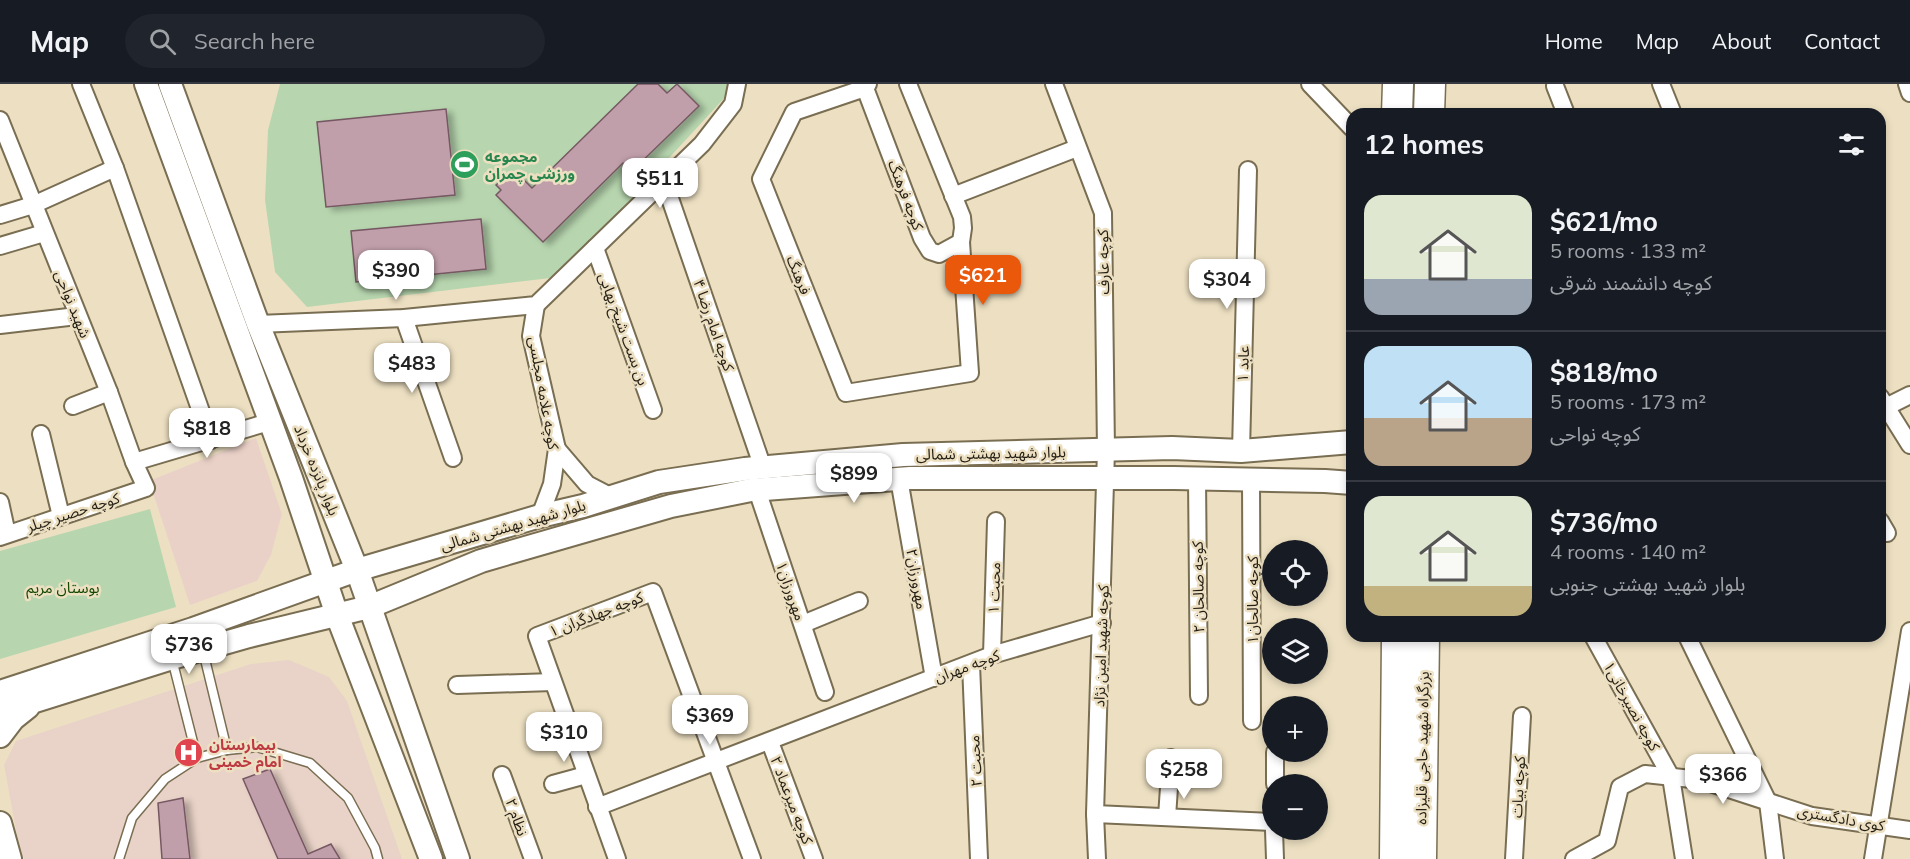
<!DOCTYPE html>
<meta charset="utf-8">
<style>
:root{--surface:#171b24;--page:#20242c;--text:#f1f3f6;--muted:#9ea1a6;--line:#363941;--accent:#ea580c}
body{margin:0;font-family:Mulish,"Noto Sans Arabic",sans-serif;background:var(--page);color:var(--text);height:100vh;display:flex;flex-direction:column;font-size:22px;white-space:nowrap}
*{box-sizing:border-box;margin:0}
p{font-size:20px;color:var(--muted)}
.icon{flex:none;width:33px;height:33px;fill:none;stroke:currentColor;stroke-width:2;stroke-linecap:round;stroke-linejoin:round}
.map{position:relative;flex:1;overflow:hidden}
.drawer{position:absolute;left:1346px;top:24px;width:540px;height:534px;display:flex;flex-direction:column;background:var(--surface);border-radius:18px;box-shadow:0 3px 9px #0003}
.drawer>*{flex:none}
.tools{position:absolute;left:1262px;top:456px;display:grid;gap:12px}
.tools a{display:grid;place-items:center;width:66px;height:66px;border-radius:50%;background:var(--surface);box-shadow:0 3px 9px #0003;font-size:30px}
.price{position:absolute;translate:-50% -51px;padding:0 14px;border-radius:12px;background:#fff;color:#222;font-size:20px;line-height:39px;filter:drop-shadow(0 2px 3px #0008)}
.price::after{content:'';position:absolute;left:50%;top:36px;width:18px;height:14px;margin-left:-9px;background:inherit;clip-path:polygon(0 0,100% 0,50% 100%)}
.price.current{background:var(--accent);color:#fff}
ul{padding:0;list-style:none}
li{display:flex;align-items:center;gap:18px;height:150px;padding:0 18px}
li+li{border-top:2px solid var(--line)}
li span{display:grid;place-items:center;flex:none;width:168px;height:120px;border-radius:18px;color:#555}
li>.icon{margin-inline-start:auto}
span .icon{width:72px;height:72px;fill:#fffc;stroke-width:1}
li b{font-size:26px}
h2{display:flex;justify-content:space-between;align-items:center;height:72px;padding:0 18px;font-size:26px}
header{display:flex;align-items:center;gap:36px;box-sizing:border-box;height:84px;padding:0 30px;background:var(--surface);border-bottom:2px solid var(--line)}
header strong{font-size:28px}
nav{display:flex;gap:33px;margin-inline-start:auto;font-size:21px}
.search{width:420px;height:54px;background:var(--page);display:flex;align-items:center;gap:15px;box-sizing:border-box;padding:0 21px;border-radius:33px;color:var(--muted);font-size:22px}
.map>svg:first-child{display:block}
</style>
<header>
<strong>Map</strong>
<div class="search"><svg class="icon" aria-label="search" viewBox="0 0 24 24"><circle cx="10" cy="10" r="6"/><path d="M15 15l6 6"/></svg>Search here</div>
<nav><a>Home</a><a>Map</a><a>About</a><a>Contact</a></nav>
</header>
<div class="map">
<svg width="1910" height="775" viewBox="0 0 1910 775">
<defs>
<filter id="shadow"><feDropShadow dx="6" dy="3.5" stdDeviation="3" flood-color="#0004"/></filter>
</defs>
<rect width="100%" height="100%" fill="#ede0c2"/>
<!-- education -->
<path fill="#ead1c8" d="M256 354 282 430 271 471 257 497 190 521 149 397Z"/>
<!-- medical -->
<path fill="#e9d2c7" d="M289 576 329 593 347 617 402 775H24L17 751 4 681 16 657 251 580Z"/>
<!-- green -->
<g fill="#b7d6af">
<path d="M280 0H730L729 9 559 193 307 223 275 188 265 116 268 46Z"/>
<path d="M150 425 176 523 0 575V467Z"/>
</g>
<!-- building -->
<g fill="#c09faa" stroke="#765863" stroke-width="1.5" filter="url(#shadow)">
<path d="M638 0H658L667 9 677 0 699 22 631 88 623 79 543 158 496 111 501 106 496 101 506 92 511 97 518 90 532 104Z"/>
<path d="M446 25 455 111 326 123 317 38Z"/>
<path d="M481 135 486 185 356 198 351 147Z"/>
<path d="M270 685 308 770 331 760 340 775H278L243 695Z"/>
<path d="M183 714 190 775H162L158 719Z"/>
</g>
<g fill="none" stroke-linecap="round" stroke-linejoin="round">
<defs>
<g id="lane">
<path d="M203 567 227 666"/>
<path d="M172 575 197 674"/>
<path d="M119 775 132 734 165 695 197 674 227 666 257 663 310 679 348 714 375 764 378 775"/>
</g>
<g id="street">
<path d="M81 0 115 84 211 356"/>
<path d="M862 0 865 4 794 28 761 95 846 309 970 289 961 158"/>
<path d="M868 0 865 4 922 154 930 167 939 170 961 158 963 144 962 133 908 0"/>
<path d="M1054 0 1103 129 1106 366 1095 730 1097 775"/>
<path d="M1310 0 1352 44"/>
<path d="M1661 0 1673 30"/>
<path d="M1907 0 1910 9"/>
<path d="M1555 2 1566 30"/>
<path d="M0 36 109 308 134 378 146 404 0 453"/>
<path d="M664 97 763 384"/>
<path d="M953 112 1077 64"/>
<path d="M0 131 33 121 115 84"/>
<path d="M0 162 44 149"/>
<path d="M595 164 653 326"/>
<path d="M536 221 531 252 557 365 552 400 540 432"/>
<path d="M404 234 453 374"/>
<path d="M258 240 404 234 536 221 702 60 733 20 737 0"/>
<path d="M0 241 77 232"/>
<path d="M1880 313 1910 361"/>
<path d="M73 322 109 308"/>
<path d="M1880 326 1910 311"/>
<path d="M41 350 61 432"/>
<path d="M557 365 587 400 612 413"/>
<path d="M1241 367 1248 86"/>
<path d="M134 378 269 338"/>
<path d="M1197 394 1199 612"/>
<path d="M899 395 934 594"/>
<path d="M1251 395 1252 637"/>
<path d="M757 406 825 608"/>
<path d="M0 418 7 450"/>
<path d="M1880 437 1887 449"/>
<path d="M803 540 859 517"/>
<path d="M1593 552 1671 693 1684 775"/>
<path d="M1687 552 1768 718 1775 775"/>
<path d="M992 571 996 437"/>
<path d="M971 580 979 775"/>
<path d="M457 601 553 598"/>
<path d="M770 658 814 775"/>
<path d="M502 691 533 775"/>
<path d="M553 700 586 691"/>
<path d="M1275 700V668"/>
<path d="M597 723 992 571 1102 539"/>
<path d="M1095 730 1272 738"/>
<path d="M1167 733 1171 674"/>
<path d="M1274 746 1275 775"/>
<path d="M617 775 537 552 653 508 752 775"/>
<path d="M1514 775 1522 632"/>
<path d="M1574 775 1607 757 1620 703 1645 690 1701 696 1812 732 1910 746"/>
<path d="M1873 775 1910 547"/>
</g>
<g id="secondary">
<path d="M146 0 291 394 337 531 431 775"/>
<path d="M170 0 258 240 357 486 458 775"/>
<path d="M0 608 193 545 357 486 540 432 583 422 659 398 745 385 903 371 1172 364 1241 367 1352 358"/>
<path d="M0 628 172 574 249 552 369 523 481 477 508 469 671 422 751 406 910 394H1174L1325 397 1352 399"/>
<path d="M0 652 13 635 28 623"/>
<path d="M0 739 10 775"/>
</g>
<g id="highway">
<path d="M1397 30 1398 0"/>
<path d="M1429 30 1430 0"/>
<path d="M1395 775 1397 552"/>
<path d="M1421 775 1424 552"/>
</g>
</defs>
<!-- lane casing -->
<use href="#lane" stroke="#796d52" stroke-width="11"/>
<!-- street casing -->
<use href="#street" stroke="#796d52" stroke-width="20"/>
<!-- secondary casing -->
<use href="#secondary" stroke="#796d52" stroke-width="26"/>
<!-- highway casing -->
<use href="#highway" stroke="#796d52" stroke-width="33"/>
<!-- lane -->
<use href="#lane" stroke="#fff" stroke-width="8"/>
<!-- street -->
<use href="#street" stroke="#fff" stroke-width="16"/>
<!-- secondary -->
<use href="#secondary" stroke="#fff" stroke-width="22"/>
<!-- highway -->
<use href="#highway" stroke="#fff" stroke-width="30"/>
</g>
<!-- icons -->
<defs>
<symbol id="stadium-disc" viewBox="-11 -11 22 22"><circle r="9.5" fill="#2e9e5b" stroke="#ede0c2"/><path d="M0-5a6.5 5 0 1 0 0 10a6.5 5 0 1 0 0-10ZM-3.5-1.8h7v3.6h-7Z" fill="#fff"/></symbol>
<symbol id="hospital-disc" viewBox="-11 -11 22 22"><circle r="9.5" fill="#e0444e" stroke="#ede0c2"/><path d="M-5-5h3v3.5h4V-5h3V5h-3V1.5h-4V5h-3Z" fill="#fff"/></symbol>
</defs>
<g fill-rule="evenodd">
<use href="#stadium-disc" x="448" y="64" width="33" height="33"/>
<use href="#hospital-disc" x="172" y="652" width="33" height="33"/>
</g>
<g text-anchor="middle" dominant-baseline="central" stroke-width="5" stroke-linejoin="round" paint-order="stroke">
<!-- leisure labels -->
<g font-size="15" font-weight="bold" fill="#27864d" stroke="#ede0c2" text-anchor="start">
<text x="485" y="72">مجموعه<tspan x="485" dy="17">ورزشی چمران</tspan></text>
</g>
<!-- street labels -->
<g font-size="15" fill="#241f14" stroke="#ede0c2">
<text transform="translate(906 111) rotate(69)">کوچه فرهنگ</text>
<text transform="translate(1103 178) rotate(-91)">کوچه عارف</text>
<text transform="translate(799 191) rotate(68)">فرهنگ</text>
<text transform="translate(73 220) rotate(68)">شهید نواحی</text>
<text transform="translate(714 241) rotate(71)">کوچه امام رضا ۴</text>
<text transform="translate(624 245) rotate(70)">بن بست شیخ بهایی</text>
<text transform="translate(1243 280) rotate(-88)">عابد ۱</text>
<text transform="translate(544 309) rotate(80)">کوچه علامه مجلسی</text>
<text transform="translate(991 369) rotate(-1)">بلوار شهید بهشتی شمالی</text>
<text transform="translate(317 386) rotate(68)">بلوار پانزده خرداد</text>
<text transform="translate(73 428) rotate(-18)">کوچه حصیر چیلر</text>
<text transform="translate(513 441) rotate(-16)">بلوار شهید بهشتی شمالی</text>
<text transform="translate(917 495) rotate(80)">مهرورزان۲</text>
<text transform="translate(1198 503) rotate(-91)">کوچه صالحان ۲</text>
<text transform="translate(994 504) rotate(-88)">محبت ۱</text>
<text transform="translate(791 507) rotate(71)">مهرورزان۱</text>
<text transform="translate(1252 516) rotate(-90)">کوچه صالحان۱</text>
<text transform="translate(596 530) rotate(-21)">کوچه جهادگران ۱</text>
<text transform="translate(1101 562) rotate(-88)">کوچه شهید امین نژاد</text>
<text transform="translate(967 582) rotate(-20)">کوچه مهران</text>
<text transform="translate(1632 622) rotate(61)">کوچه نصیرخانی۱</text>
<text transform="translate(1422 664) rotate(-89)">بزرگراه شهید حاجی قلیزاده</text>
<text transform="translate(975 677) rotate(-93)">محبت ۲</text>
<text transform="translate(1518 703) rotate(-87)">کوچه بیات</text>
<text transform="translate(792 716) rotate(69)">کوچه میرعماد ۲</text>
<text transform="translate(517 733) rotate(70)">نظام ۲</text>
<text transform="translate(1841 734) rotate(10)">کوی دادگستری</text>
</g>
<!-- park labels -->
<g font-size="15" fill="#124800" stroke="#ede0c2">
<text x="63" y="503">بوستان مریم</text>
</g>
<!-- health labels -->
<g font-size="15" font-weight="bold" fill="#be3a42" stroke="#ede0c2" text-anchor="start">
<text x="209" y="660">بیمارستان<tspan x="209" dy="17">امام خمینی</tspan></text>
</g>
</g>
</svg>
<div class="tools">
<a><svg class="icon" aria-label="locate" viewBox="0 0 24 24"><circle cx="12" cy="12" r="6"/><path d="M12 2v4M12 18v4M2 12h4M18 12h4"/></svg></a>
<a><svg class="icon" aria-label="layers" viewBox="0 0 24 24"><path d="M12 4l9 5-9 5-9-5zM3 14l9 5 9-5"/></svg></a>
<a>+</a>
<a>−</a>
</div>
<b class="price" style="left:660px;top:125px">$511</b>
<b class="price" style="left:396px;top:217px">$390</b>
<b class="price current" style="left:983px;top:222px">$621</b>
<b class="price" style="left:1227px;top:226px">$304</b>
<b class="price" style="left:412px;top:310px">$483</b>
<b class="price" style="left:207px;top:375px">$818</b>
<b class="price" style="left:854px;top:420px">$899</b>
<b class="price" style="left:189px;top:591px">$736</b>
<b class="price" style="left:710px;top:662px">$369</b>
<b class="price" style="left:564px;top:679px">$310</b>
<b class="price" style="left:1184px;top:716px">$258</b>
<b class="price" style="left:1723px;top:721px">$366</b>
<section class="drawer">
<h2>12 homes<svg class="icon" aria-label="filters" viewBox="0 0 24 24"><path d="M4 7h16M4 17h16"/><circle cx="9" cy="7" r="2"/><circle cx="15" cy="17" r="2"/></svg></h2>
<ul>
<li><span style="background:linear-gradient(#dfe7d0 70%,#9aa5b1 0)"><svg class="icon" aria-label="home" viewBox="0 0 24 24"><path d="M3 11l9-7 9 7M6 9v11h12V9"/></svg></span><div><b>$621/mo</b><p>5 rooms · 133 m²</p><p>کوچه دانشمند شرقی</p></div></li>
<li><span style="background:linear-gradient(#bfe0f5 60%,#b9a48a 0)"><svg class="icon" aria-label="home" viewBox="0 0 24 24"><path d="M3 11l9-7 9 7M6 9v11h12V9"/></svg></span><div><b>$818/mo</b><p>5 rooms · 173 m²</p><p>کوچه نواحی</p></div></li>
<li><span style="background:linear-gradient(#dfe7d0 75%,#c2b280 0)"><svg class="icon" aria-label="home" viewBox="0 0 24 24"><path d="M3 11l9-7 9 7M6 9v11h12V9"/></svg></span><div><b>$736/mo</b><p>4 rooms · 140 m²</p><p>بلوار شهید بهشتی جنوبی</p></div></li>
</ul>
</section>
</div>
